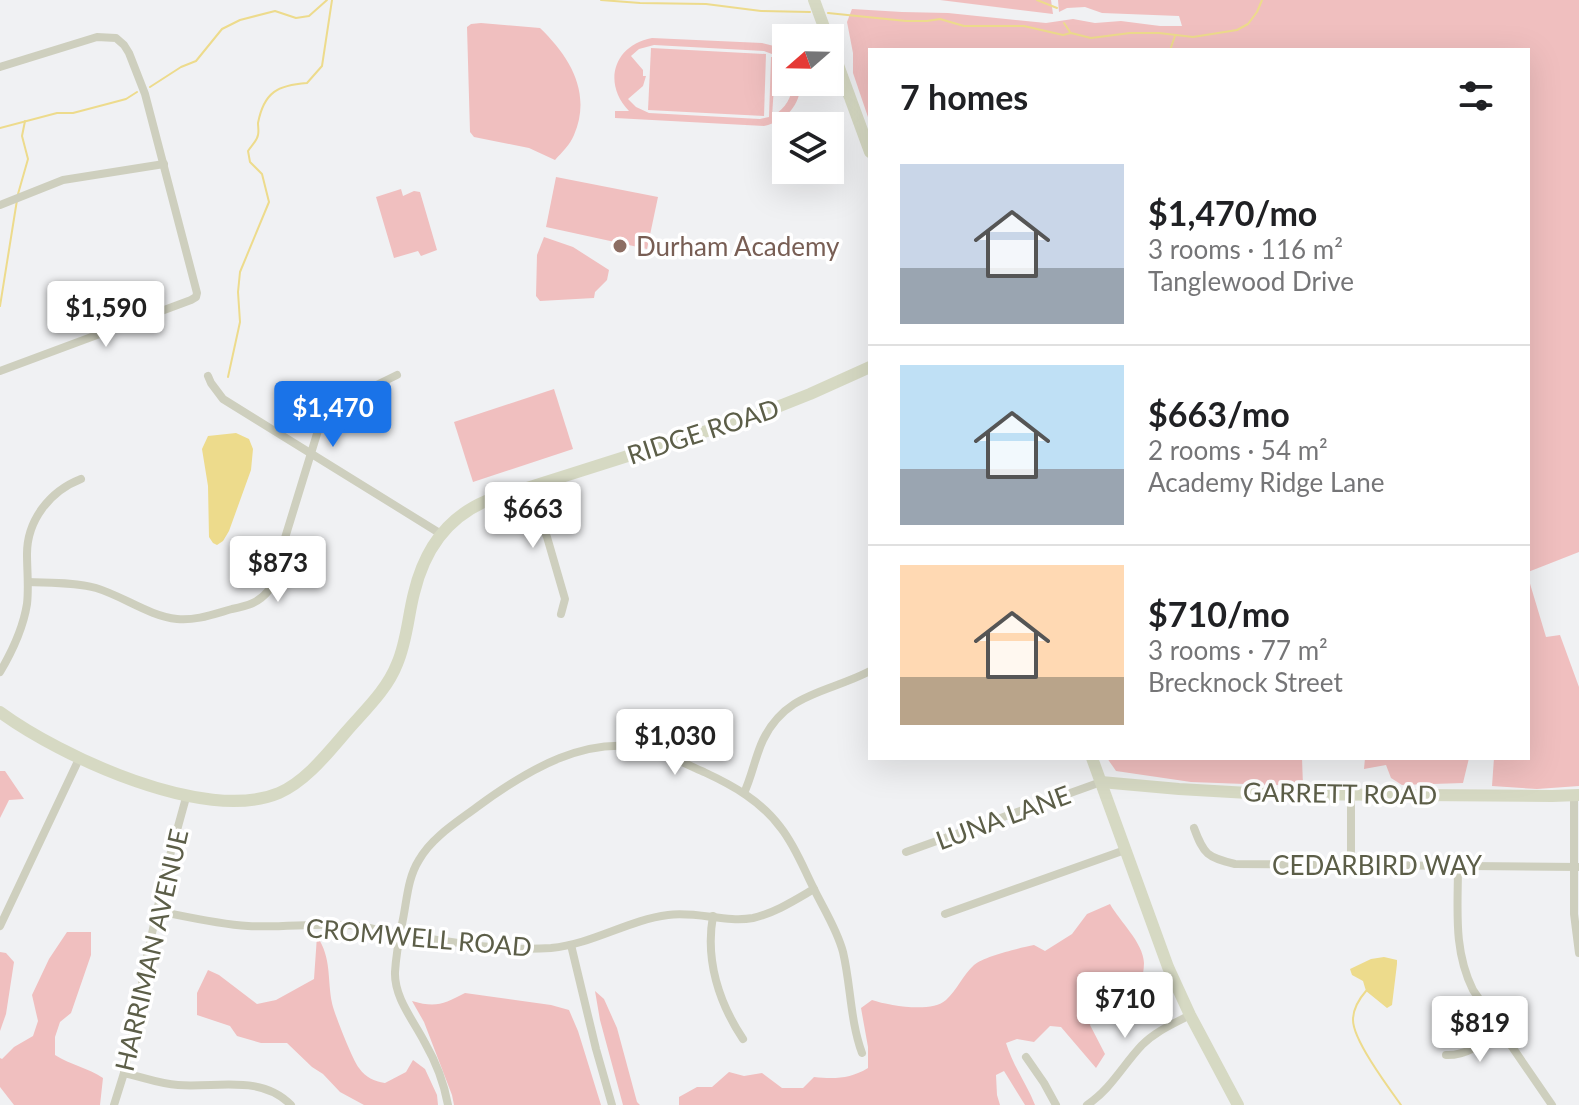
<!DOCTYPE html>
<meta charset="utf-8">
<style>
:root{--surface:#fff;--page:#f6f6f6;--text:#202124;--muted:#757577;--line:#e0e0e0;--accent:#1a73e8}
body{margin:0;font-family:Lato,sans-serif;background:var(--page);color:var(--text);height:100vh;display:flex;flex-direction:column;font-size:30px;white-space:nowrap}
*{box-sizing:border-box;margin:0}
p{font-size:26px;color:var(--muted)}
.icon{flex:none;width:44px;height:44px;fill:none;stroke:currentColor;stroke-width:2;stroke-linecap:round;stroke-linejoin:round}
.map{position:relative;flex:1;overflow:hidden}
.panel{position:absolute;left:868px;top:48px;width:662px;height:712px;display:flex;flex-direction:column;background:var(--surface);border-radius:0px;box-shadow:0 8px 32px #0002}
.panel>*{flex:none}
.needle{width:52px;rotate:250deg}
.controls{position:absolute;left:772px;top:24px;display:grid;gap:16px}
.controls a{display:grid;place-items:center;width:72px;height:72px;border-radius:0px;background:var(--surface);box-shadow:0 8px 32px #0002;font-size:40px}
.price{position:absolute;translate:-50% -68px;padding:0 18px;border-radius:8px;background:#fff;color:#222;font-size:26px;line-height:52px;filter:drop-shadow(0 2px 4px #0008)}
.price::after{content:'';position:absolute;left:50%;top:48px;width:24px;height:18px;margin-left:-12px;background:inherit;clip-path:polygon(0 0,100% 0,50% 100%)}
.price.selected{background:var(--accent);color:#fff}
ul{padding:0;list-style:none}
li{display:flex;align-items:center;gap:24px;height:200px;padding:0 32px}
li+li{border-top:2px solid var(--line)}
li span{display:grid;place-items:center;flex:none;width:224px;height:160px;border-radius:0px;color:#555}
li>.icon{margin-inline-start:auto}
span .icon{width:96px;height:96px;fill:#fffc;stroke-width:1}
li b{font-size:34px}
h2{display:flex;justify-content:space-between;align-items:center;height:96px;padding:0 32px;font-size:34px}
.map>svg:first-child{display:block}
</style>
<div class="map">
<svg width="1579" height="1105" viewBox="0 0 1579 1105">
<rect width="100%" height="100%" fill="#f0f1f3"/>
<!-- green -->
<g fill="#f0bfbf">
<path d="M940 0H1051L1053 14Z"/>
<path d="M1058 0H1579V552L1528 572V50H870V123L853 73V53L847 22 852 9 902 12 948 13 1046 23 1073 19 1095 23 1121 21 1160 26H1182L1179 16 1102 13 1085 7 1067 8 1059 12Z"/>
<path d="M481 23 540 28C570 57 592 93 574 135 570 145 562 152 555 160L529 148 474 137 470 132 467 27 471 24Z"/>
<path d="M652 38 762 43 774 46 786 53V64L777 56 764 51 654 45 639 49 631 56 643 70V76H646L643 86 628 99 636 107 649 113 760 119 769 117 771 57H776L772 116C786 109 792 97 793 82H801C800 105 787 121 764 126L615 118V111H629C602 83 614 45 652 38Z"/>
<path d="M651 48 766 54 764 116 648 110Z"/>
<path d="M556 177 658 197 647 249 546 227Z"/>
<path d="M401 189 403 196 414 191 420 192 437 250 421 256 418 251 394 258 376 197Z"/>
<path d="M544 237 573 247 609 270 607 280 595 292 594 298 540 301 536 296 537 255Z"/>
<path d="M554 389 573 449 473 482 454 422Z"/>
<path d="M1528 577 1546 637 1560 635 1579 687V786L1537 789 1492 786 1494 758H1528Z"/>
<path d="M1107 758H1302L1303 786 1191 782 1116 771Z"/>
<path d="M1365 758H1469L1463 783 1402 785 1391 778 1386 765 1364 769Z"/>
<path d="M0 771H5L24 799 9 800 0 818Z"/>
<path d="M1110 904C1120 922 1143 942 1144 963 1144 970 1142 977 1142 984L1119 992 1096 1010 1090 1025 1105 1054 1096 1068 1061 1027 1050 1026 1034 1042 1017 1039 1006 1043C1013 1066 1027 1084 1035 1105H1025L1004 1071 996 1075 997 1095 1000 1105H679V1097L697 1087H712L729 1072 744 1076 762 1073 782 1088H803L814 1077C834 1079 850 1079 868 1068V1047L861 1008 872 1000C890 1006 932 1013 946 1000 957 990 963 975 974 965 984 956 1020 948 1034 945L1045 951 1072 934 1087 914Z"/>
<path d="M67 932H91V955L71 1013 60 1022 55 1037V1055C71 1065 88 1068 103 1078L100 1105H14L0 1087V1058L2 1059 14 1047 33 1036 38 1021 32 995 49 959Z"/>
<path d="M317 936C332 959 327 978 332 1003 334 1013 353 1061 359 1068 366 1078 374 1081 385 1083L406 1072 413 1060 425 1069 437 1095 438 1105H364L340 1092 323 1074 312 1067 287 1043H261L237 1036 230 1026 197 1015V993L208 970 219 975 257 1004 276 1000 314 979Z"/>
<path d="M0 952 6 953 14 962 6 1014 0 1031Z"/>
<path d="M595 991 604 999 617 1028 637 1102 640 1105H623L600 1020Z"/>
<path d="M465 993 551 1005 569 1010 578 1031 601 1105H454L452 1095 424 1022 412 1001C436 1008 444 1004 465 993Z"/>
</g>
<!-- water -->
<g fill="#eddb8c">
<path d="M236 433 249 439 253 449 251 470 229 531 223 541 217 545 213 543 209 537 208 486 202 449 208 436Z"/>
<path d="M1384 957 1397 960V964L1392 1005 1387 1008 1366 991 1363 981 1352 975 1350 969 1371 959Z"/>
</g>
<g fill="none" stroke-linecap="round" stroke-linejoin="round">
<!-- stream -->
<g stroke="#eddb8c" stroke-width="2">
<path d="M601 0 640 3 706 4 761 11 810 12"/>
<path d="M1037 0 1057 8"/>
<path d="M828 13 906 21H927L940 19 964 26H1024L1063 35 1071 33 1091 38 1130 33H1159L1193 37 1237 30 1248 24 1257 12 1262 0"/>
<path d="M1064 23 1070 32"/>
<path d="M1170 50 1175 36"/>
<path d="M150 87 181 67 196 61 222 29 240 20 275 11 296 18 309 16 327 0"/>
<path d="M0 128 57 113H73L111 103 126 99 137 92"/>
<path d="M18 194 28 159 22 136 25 121"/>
<path d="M0 306 17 200"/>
<path d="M228 377 240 322 238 292 240 272 269 202 262 174 250 162 248 151C251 146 257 141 258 135 259 131 258 127 258 123 264 92 278 85 307 83L322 66 332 0"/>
<path d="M1366 991C1359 999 1353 1009 1353 1020 1353 1040 1388 1087 1401 1105"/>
</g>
<!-- street -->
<g stroke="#cecfbe" stroke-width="8">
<path d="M0 67 97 37 116 38 124 45 129 53 145 94 197 293 196 297 191 300 0 371"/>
<path d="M0 205 63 180 164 164"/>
<path d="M208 376 211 383 223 399 441 534"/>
<path d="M520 490 525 508 544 530 547 537 565 599 561 614"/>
<path d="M28 582C50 583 74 582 96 588 123 596 149 616 177 619 195 621 214 614 232 609 247 606 259 603 269 590L320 424 342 402 397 375"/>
<path d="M0 672C13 650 23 629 27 604 29 587 27 571 27 554 27 520 50 491 81 479"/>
<path d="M744 793C752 776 755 757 763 740 786 692 828 693 870 671"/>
<path d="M1351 793V864"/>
<path d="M1574 795V914L1579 953"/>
<path d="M1194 828C1204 855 1207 857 1235 864L1579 867"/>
<path d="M906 852 1101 782"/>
<path d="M1458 865C1458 909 1453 950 1473 990L1552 1105"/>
<path d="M158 911C188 917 218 924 248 926 285 928 321 922 358 926 368 927 378 930 388 932 442 940 496 952 551 948 593 944 628 920 668 915 697 911 726 923 753 918 775 913 795 900 814 889"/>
<path d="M945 914 1125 850"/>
<path d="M713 916C705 960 719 1003 743 1039"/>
<path d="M0 926 79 759"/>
<path d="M571 945 596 1049 612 1105"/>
<path d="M1446 1055C1468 1056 1483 1042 1500 1029"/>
<path d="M1026 1057 1044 1083 1056 1105"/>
<path d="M124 1073C142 1077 160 1084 178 1085 217 1088 261 1074 291 1105"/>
<path d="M114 1105 124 1073 136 1017 147 956 166 870 187 794"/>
<path d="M448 1105C444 1083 436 1062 425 1043 414 1021 394 998 395 972 396 956 399 939 402 924 407 902 407 879 419 860 431 838 457 822 477 807 526 771 590 731 654 751 671 756 688 765 704 772 734 786 761 801 781 828 795 846 803 867 813 887 823 908 837 929 843 952 851 986 850 1020 862 1053"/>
<path d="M1087 1105C1111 1089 1123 1065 1142 1045 1156 1031 1173 1024 1190 1015"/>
</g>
<!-- secondary -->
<g stroke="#d6d9c3" stroke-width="12">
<path d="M814 0 828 38"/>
<path d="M830 43 870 152"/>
<path d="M0 712C60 756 205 824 279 793 306 781 327 754 346 732 364 711 387 690 397 664 407 641 408 616 414 593 424 551 446 518 486 501L757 415 810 394 870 367"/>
<path d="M1092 758 1168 967 1190 1015 1238 1105"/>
<path d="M1101 782 1179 789 1266 794 1552 796 1579 795"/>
</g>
</g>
<!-- markers -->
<circle fill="#8d6e63" stroke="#fff" stroke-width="3" cx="620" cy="246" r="8"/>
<g text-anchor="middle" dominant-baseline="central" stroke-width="7" stroke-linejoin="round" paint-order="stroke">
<!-- education labels -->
<g font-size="26" fill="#785e54" stroke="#fff" text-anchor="start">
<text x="636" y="246">Durham Academy</text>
</g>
<!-- street labels -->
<g font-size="26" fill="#5c5e48" stroke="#fff">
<text transform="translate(703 431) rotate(-18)">RIDGE ROAD</text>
<text transform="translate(1340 793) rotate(1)">GARRETT ROAD</text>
<text transform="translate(1003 817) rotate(-20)">LUNA LANE</text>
<text x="1377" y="865">CEDARBIRD WAY</text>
<text transform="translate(419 937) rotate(5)">CROMWELL ROAD</text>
<text transform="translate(151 950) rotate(-77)">HARRIMAN AVENUE</text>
</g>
</g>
</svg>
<div class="controls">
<a><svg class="needle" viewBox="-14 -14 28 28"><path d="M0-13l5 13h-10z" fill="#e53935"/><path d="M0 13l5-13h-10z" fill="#757577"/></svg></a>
<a><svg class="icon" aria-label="layers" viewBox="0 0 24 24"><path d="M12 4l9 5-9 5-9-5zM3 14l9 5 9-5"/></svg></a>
</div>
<b class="price" style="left:106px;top:349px">$1,590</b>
<b class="price selected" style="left:333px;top:449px">$1,470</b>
<b class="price" style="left:533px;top:550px">$663</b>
<b class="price" style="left:278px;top:604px">$873</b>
<b class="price" style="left:675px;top:777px">$1,030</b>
<b class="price" style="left:1125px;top:1040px">$710</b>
<b class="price" style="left:1480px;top:1064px">$819</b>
<section class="panel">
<h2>7 homes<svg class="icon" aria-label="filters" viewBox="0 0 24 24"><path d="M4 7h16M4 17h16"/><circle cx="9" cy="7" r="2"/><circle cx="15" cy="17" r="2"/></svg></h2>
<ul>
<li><span style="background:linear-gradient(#c9d6e8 65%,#9aa5b1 0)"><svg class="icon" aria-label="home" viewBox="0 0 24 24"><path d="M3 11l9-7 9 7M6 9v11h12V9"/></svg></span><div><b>$1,470/mo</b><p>3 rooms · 116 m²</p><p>Tanglewood Drive</p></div></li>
<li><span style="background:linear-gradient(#bfe0f5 65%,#9aa5b1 0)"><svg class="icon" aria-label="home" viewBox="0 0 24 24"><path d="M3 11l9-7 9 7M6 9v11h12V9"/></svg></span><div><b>$663/mo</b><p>2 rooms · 54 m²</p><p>Academy Ridge Lane</p></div></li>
<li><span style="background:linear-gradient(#ffd9b3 70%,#b9a48a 0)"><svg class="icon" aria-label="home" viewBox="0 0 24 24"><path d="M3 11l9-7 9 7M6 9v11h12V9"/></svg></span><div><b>$710/mo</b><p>3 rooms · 77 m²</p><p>Brecknock Street</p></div></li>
</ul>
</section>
</div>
